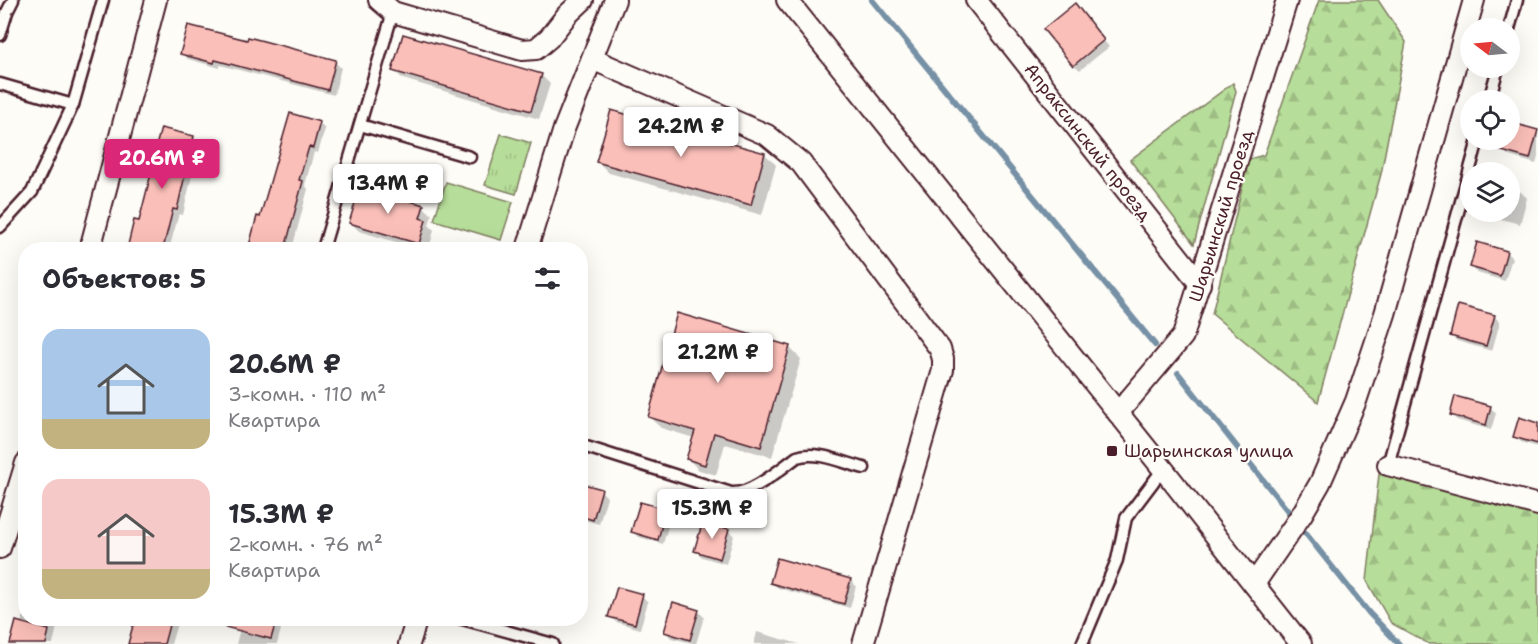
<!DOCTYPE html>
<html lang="ru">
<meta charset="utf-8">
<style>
:root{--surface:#fff;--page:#f7f7f7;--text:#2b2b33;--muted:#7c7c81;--accent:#db2777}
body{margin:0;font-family:"Shantell Sans",sans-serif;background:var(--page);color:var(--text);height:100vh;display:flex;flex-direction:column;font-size:22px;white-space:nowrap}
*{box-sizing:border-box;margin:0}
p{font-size:20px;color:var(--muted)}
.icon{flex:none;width:33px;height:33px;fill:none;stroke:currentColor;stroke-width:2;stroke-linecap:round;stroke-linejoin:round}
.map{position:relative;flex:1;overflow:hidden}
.drawer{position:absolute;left:18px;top:242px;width:570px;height:384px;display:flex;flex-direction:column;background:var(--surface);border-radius:24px;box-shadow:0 6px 24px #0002}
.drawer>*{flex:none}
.needle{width:39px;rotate:286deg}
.buttons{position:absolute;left:1460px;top:18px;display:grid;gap:12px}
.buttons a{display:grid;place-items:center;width:60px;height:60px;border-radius:50%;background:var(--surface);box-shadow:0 6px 24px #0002;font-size:30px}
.price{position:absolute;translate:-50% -51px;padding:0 14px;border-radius:6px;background:#fff;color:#222;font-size:20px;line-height:39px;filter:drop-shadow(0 2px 3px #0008)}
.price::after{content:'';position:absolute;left:50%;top:36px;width:18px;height:14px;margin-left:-9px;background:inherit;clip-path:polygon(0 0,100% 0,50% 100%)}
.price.current{background:var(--accent);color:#fff}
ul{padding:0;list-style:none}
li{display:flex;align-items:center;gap:18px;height:150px;padding:0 24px}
li span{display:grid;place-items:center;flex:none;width:168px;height:120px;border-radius:18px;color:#555}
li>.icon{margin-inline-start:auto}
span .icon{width:72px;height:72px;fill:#fffc;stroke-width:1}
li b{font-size:26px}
h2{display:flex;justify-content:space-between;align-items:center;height:72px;padding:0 24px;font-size:26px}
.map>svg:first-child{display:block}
</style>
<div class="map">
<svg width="1538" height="644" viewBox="0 0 1538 644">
<defs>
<pattern id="grass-tufts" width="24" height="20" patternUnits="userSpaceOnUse" patternTransform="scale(1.5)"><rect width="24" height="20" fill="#b6dd99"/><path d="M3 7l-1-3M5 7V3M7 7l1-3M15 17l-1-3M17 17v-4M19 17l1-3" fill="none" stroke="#9ebd84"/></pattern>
<pattern id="forest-firs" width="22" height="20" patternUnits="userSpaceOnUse" patternTransform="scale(1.5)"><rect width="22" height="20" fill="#b6dd99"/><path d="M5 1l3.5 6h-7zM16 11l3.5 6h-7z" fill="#9ebd84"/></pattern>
</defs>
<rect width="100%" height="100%" fill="#fdfcf7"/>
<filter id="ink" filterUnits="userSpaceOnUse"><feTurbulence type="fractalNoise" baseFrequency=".0167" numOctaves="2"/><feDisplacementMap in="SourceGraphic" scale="12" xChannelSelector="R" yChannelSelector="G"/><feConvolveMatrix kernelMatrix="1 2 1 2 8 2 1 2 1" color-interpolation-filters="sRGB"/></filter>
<g filter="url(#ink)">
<!-- grass -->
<path fill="url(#grass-tufts)" stroke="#807e62" stroke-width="1.5" d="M501 134 531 143 516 194 485 185Z"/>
<!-- forest -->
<g fill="url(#forest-firs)" stroke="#807e62" stroke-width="1.5">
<path d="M1319 0H1378L1406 42 1381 174 1318 402 1212 314 1249 159 1264 155Z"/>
<path d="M1233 83 1236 91 1194 244 1130 160Z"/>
<path d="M1379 474 1538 513V644H1429L1391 623 1367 581Z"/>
</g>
<!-- garden -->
<path fill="#b6dd99" stroke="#807e62" stroke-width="1.5" d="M446 182 513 202 501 240 434 220Z"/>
<!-- shadow -->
<g fill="#0003">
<path d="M1080 11 1109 47 1080 70 1074 65Z"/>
<path d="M182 54 335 62 341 68 334 95 220 65V68L188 59Z"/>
<path d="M394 71 541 75 550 84 539 119 403 79Z"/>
<path d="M320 124 325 129 318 153 314 152 305 185 308 189 292 249H250L258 218 261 219Z"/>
<path d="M1511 124 1538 132V157L1536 164 1509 156 1503 150 1506 140H1509Z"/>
<path d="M194 138 199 144 183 215 179 214 169 249H128L140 223Z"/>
<path d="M765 154 776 165 762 215 609 173 598 162Z"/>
<path d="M1509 189 1521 192 1527 198 1520 224 1493 217 1488 212H1509Z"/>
<path d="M423 206 432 215 429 225 434 230 429 249H419L359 231 350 222Z"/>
<path d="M1506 252 1512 258 1505 281 1477 273 1471 267Z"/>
<path d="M1494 316 1500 322 1492 351 1457 341 1451 335Z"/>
<path d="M789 347 801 359 772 457 725 444 716 475 699 470 688 459 694 438 661 428 649 417Z"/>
<path d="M1490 407 1496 413 1491 430 1457 420 1451 415Z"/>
<path d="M1538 425V447L1521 442 1515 436Z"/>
<path d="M580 485 601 491 607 497 599 524 580 519Z"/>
<path d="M665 511 671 516 663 544 639 537 633 531Z"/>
<path d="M728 530 734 536 726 564 702 557 696 551Z"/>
<path d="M580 580 584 583 580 594Z"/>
<path d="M851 580 856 586 850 608 778 588 772 583Z"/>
<path d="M642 596 648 602 640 629 616 622 610 617Z"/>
<path d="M26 607V618H59L53 644H11L21 624Z"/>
<path d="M698 611 704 617 696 644 671 638 666 632Z"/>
<path d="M142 618H183L181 625 177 624 171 644H130Z"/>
<path d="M243 618H284L277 644H236Z"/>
<path d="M757 632 799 644H754Z"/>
</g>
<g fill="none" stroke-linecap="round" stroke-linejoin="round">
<!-- stream -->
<g stroke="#7690a5" stroke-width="6">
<path d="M872 0 1155 345"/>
<path d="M1178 373 1369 613 1399 644"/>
</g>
</g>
<!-- building -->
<g fill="#fbbfb9" stroke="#4a1f2b" stroke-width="1.5">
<path d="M1075 3 1104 40 1073 66 1043 29Z"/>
<path d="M188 25 247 40 248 37 336 60 328 90 215 60 214 63 180 54Z"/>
<path d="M403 34 542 74 531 111 392 71Z"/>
<path d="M611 110 765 153 751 205 596 162Z"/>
<path d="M290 113 320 122 313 148 309 147 299 180 303 181 285 249H261L249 246 257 216 260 217Z"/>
<path d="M1509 122 1538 130 1530 159 1484 146 1485 140H1509Z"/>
<path d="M161 128 194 136 177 210 173 209 163 249H127L134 220 139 221 155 158 153 157Z"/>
<path d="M360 186 424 205 420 218 426 220 419 244 349 223Z"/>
<path d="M1477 242 1507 251 1500 276 1470 267Z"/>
<path d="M1458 305 1495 315 1486 346 1450 336Z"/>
<path d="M677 313 790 346 761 447 714 433 705 465 686 459 695 431 648 417Z"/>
<path d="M1455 396 1491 406 1486 425 1450 415Z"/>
<path d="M1519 417 1538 423V444L1513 437Z"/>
<path d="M580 483 602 489 593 520 580 516Z"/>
<path d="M640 502 666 509 658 540 631 532Z"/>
<path d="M703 521 729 529 720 559 694 551Z"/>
<path d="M777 558 851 579 844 604 770 583Z"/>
<path d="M617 587 643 594 635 624 608 617Z"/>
<path d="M673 602 699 610 690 640 664 632Z"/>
<path d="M135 618H171L164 644H128Z"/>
<path d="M210 618H277L271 639 210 623Z"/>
<path d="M16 621 49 630 46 644H10Z"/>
</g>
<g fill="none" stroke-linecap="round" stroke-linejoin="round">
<defs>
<g id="lane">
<path d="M1509 29 1517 0"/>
<path d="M0 35 7 12 13 0"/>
<path d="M0 84 73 105 103 0"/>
<path d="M1489 100 1498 68"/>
<path d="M360 125 470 157"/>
<path d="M0 227 32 192 73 105"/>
<path d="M323 249 393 12"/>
<path d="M580 445 731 493C751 495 780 469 797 457 817 450 844 463 864 468"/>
<path d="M1388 465 1478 140"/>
<path d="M459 618 553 644"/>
<path d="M1082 644 1117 560 1126 518 1163 469"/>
</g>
<g id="street">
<path d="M379 0 393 12 522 50 536 49 549 38 567 15 583 0"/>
<path d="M787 0 1163 469 1301 644"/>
<path d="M976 0 1200 284"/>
<path d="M592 59 767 135 801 163 940 349 943 359V370L863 644"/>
<path d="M90 249 156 0"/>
<path d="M527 249 564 129 615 0"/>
<path d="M1118 413 1183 336 1287 0"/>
<path d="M1388 465 1538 505"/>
<path d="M0 548 26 463"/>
<path d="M1254 584 1302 514 1320 483 1356 401 1385 314 1474 0"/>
<path d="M409 644 417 618"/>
</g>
</defs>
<!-- lane casing -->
<use href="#lane" stroke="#4a1f2b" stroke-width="15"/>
<!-- street casing -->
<use href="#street" stroke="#4a1f2b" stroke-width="24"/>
<!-- lane -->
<use href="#lane" stroke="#fdfcf7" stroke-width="10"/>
<!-- street -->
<use href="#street" stroke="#fdfcf7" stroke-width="20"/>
</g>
</g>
<!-- markers -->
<rect fill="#4a1f2b" stroke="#fdfcf7" stroke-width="2" x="1106" y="445" width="12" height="12" rx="3"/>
<g text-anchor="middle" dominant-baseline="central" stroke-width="4.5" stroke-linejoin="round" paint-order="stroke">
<!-- street labels -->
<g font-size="18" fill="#4a1f2b" stroke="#fdfcf7">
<text transform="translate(1088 142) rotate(52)">Апраксинский проезд</text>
<text transform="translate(1221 216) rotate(-73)">Шарьинский проезд</text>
</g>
<!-- poi labels -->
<g font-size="18" fill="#4a1f2b" stroke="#fdfcf7" text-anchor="start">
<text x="1124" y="451">Шарьинская улица</text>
</g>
</g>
</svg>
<div class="buttons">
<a><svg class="needle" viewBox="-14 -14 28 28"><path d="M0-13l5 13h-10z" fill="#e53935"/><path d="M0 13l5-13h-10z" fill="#7c7c81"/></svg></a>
<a><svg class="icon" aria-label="locate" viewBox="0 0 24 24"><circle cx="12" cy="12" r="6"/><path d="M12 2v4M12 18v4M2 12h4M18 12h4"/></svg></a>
<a><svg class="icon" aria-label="layers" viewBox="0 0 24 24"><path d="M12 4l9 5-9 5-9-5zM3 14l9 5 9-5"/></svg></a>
</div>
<b class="price" style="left:681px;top:158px">24.2M ₽</b>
<b class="price current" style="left:162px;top:190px">20.6M ₽</b>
<b class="price" style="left:388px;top:215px">13.4M ₽</b>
<b class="price" style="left:718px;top:384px">21.2M ₽</b>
<b class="price" style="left:712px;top:540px">15.3M ₽</b>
<section class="drawer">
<h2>Объектов: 5<svg class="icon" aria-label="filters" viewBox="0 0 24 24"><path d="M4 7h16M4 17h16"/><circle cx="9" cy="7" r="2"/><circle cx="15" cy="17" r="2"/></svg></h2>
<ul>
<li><span style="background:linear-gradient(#a9c7e8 75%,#c2b280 0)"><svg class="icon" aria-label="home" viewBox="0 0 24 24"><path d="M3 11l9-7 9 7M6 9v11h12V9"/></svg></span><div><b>20.6M ₽</b><p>3-комн. · 110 m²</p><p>Квартира</p></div></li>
<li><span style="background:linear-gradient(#f6c9c9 75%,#c2b280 0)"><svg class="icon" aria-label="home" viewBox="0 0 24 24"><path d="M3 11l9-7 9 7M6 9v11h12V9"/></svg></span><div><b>15.3M ₽</b><p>2-комн. · 76 m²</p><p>Квартира</p></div></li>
</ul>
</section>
</div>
